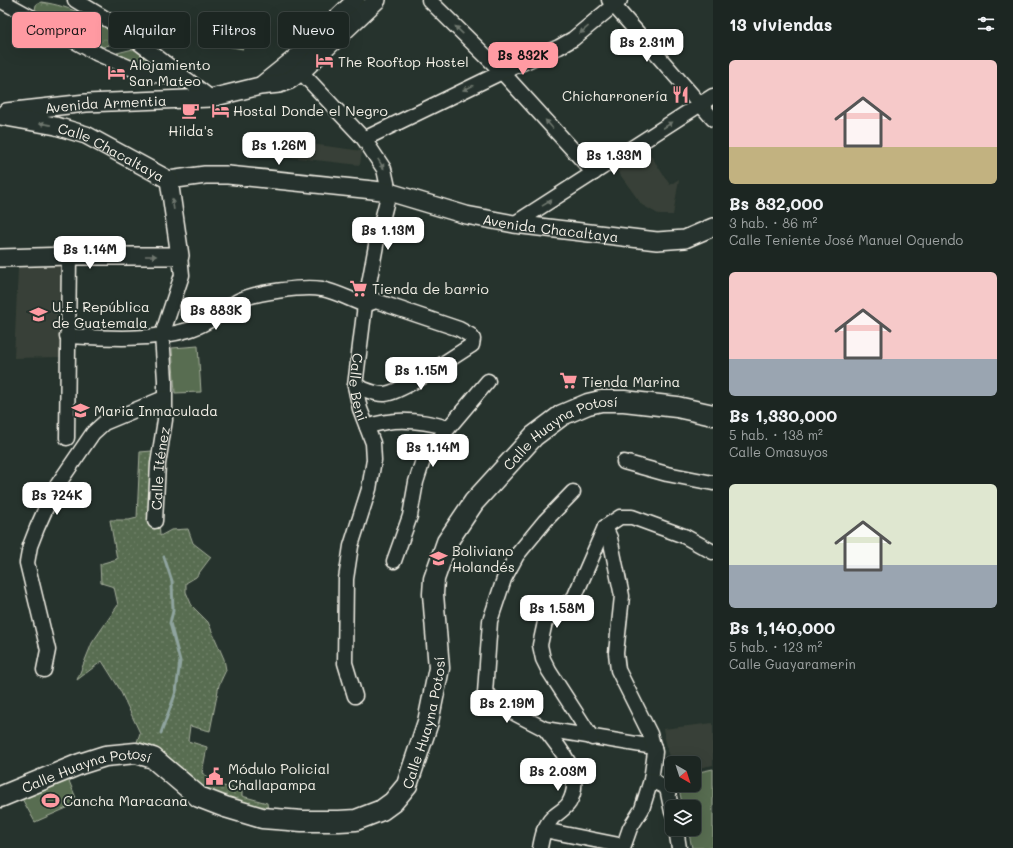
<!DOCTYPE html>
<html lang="es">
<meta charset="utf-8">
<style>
:root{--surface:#1c2622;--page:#252e2a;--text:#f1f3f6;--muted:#a0a5a5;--line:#3a4340;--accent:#ff9aa2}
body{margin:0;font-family:Mali,sans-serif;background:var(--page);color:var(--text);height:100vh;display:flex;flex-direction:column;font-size:15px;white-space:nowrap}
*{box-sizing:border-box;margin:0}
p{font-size:13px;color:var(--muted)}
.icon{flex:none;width:22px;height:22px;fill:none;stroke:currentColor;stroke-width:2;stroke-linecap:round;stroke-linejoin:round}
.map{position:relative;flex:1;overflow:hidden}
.sheet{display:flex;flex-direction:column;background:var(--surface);width:300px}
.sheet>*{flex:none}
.top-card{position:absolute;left:12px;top:12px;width:380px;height:36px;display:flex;gap:8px}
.needle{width:26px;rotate:141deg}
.buttons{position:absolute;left:665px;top:756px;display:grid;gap:8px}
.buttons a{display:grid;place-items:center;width:36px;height:36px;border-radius:6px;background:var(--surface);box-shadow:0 4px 16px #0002,0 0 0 1px var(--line);font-size:20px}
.price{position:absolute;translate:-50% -34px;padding:0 9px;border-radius:8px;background:#fff;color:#222;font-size:13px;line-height:26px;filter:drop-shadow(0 1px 2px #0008)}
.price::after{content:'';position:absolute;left:50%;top:24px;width:12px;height:9px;margin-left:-6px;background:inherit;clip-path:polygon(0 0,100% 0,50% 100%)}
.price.active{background:var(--accent);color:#111}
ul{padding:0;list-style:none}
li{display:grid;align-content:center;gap:8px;height:212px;padding:0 16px}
li span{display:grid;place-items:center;height:124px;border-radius:6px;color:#555}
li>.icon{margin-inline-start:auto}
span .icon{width:72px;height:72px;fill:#fffc;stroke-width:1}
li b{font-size:17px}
h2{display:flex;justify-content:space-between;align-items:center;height:48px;padding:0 16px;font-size:17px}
.pill{padding:0 14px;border-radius:6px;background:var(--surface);box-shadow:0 4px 16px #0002,0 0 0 1px var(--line);font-size:14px;line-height:36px}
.pill.active{background:var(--accent);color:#111}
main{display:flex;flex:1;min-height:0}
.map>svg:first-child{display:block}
</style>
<main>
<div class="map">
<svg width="713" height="848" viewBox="0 0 713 848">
<defs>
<pattern id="grass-dots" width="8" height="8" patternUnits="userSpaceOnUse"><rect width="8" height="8" fill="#586d51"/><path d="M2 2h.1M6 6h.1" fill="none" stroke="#71826a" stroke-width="1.8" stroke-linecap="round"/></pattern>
<pattern id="forest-crowns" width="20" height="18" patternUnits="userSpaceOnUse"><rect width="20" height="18" fill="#586d51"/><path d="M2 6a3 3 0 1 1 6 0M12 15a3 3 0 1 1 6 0" fill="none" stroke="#71826a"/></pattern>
</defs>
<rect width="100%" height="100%" fill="#26332d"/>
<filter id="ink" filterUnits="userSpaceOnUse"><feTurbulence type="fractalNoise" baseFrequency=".025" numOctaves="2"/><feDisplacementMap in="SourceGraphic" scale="8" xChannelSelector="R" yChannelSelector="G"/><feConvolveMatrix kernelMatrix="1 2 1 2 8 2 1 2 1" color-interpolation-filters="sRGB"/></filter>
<g filter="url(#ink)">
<!-- built -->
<g fill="#384137">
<path d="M289 141 362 151 360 165 288 157Z"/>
<path d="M646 148 670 185 679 179 673 215H660L642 205 616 169Z"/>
<path d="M60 266 64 270 61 357 14 358 18 268Z"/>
<path d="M713 723V765L694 769V763H672V771L663 729Z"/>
</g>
<!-- grass -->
<g fill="url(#grass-dots)" stroke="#a6af9c">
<path d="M208 13 222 18 223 25 210 30 207 23Z"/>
<path d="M231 34 240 36 243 49 226 46Z"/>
<path d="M164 429 157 487 160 536 171 530 188 529 193 543 211 557 196 577 186 583V592L192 606 208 622 224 659 226 670 219 685 210 731 190 726 188 741 207 747 202 773 223 786 242 790V796L267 803 268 811 219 799 190 778 166 755 154 747 137 742 140 733 119 688 102 661 77 680 92 643 118 605 114 587 101 583 100 564 117 559 110 520H129L137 518 140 452 152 451Z"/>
</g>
<!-- forest -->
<g fill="url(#forest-crowns)" stroke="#a6af9c">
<path d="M41 2C71 6 100 20 121 41L103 47 35 10 36 5Z"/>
<path d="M133 49 162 69 143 66 117 53Z"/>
</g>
<!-- pitch -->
<g fill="#586d51" stroke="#a6af9c">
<path d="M198 346 201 392 175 393 172 348Z"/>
<path d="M713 769V848H692L688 829H694V807H683L678 785H694V773Z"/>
<path d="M67 776 78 803 35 822 21 797Z"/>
</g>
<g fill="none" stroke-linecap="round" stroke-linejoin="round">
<!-- stream -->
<path stroke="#8fa49f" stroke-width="3" d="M161 733 176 692 180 661 170 623 173 611 172 581 164 557"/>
<defs>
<g id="minor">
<path d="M0 0 98 54 140 72 189 81"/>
<path d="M75 0 113 23 211 98"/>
<path d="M429 0 502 72 594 173"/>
<path d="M609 0 713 119"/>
<path id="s1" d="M295 64 301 72 364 139 384 169 389 192 377 240 365 305 355 386 360 409 373 443 374 460 369 489 351 546 346 579 345 663 355 696"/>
<path d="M364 139 502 72 559 47 573 39 620 0"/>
<path d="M514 224 713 96"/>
<path d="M67 336C106 338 150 341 188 330 207 325 222 311 238 301 255 292 304 286 322 289 337 292 351 300 365 305L376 301 459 329 470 335 473 339 472 345C454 356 404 392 385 394 375 395 365 389 355 386"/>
<path d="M367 427C394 417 421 420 448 428"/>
<path d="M67 438 69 256"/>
<path d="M624 462 667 474 713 483"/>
<path d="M573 492 545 521 517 555 504 579 490 621 485 693 512 712 545 729 654 747"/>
<path id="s2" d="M155 521 158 464 165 420V380L162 335 182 275 180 256"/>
<path d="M605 527 610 538 622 596 616 653 618 670 650 734 655 752 651 780 642 809 630 828 623 848"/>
<path d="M394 561 410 516 416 482 424 457 488 381"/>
<path d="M44 670 48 650 27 563 30 546 37 528 54 490 93 433 104 423 164 398"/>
<path d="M592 738 549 671 543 659 540 645 545 622 556 610 574 598 605 527 620 517H632L684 536 713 552"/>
<path d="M651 780 667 788 672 812"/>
<path d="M676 829 679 848"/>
<path d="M544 830 624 846"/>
<path d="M540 848C542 837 544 826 553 817 558 813 566 808 569 803 585 774 561 751 545 729"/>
</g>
<g id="major">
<path d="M263 84 293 60 356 0"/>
<path id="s3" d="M6 112 86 103 211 98 260 86 279 84 290 80 301 72 377 0"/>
<path id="s4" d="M0 116 56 126 86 135 169 180 205 175H228L373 190 389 192 466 215 514 224 657 241 685 239 713 227"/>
<path d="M0 258 69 256H180L169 180"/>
</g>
<g id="highway">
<path id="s5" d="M0 797 80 764 105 756 136 753 153 758 199 797 225 807 262 818 302 821H339L356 820 382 810 393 802 407 785 428 722 439 668 433 594 434 579 447 542 474 502 534 436 562 415 588 404 601 401H624L677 407 713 415"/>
</g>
</defs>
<!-- minor casing -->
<use href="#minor" stroke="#f4f1e8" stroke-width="17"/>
<!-- major casing -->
<use href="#major" stroke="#f4f1e8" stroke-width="20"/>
<!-- highway casing -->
<use href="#highway" stroke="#f4f1e8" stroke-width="23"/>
<!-- minor -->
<use href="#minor" stroke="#26332d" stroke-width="14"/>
<!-- major -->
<use href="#major" stroke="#26332d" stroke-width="17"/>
<!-- highway -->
<use href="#highway" stroke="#26332d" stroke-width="20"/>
</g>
<!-- one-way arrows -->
<defs><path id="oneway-solid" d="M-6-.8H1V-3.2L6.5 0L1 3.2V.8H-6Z"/></defs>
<g fill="#6e766e">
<use href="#oneway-solid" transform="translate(459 30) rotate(-136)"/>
<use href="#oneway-solid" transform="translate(584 30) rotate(140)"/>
<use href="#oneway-solid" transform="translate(468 88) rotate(154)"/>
<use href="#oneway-solid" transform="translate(45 124) rotate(-169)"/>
<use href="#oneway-solid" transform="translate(549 124) rotate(-132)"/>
<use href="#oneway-solid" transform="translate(668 125) rotate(-33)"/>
<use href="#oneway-solid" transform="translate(381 164) rotate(58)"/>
<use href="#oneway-solid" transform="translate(547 203) rotate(-32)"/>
<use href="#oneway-solid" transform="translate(173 204) rotate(-99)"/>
<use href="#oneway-solid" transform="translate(151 256)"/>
</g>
</g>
<!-- icons -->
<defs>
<symbol id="hotel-bare" viewBox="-9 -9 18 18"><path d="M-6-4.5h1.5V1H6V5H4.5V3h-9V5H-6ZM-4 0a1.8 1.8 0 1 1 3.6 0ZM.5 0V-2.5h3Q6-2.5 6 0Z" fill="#ff9aa2" stroke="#26332d" stroke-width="2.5" paint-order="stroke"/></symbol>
<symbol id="restaurant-bare" viewBox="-9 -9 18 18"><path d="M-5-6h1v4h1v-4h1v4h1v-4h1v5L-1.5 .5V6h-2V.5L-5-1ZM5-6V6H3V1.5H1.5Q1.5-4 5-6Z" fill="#ff9aa2" stroke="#26332d" stroke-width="2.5" paint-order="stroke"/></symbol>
<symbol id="cafe-bare" viewBox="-9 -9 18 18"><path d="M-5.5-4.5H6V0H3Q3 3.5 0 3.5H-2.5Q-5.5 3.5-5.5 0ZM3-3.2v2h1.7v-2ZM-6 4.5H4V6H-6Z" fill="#ff9aa2" stroke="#26332d" stroke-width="2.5" paint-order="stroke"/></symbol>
<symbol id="supermarket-bare" viewBox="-9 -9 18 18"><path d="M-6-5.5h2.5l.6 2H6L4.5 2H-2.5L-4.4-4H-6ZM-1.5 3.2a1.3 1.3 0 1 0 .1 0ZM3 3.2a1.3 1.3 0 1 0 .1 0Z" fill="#ff9aa2" stroke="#26332d" stroke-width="2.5" paint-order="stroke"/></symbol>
<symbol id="school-bare" viewBox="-9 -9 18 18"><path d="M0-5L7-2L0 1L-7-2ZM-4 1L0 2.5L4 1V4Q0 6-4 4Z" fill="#ff9aa2" stroke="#26332d" stroke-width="2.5" paint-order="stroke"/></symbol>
<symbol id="civic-bare" viewBox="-9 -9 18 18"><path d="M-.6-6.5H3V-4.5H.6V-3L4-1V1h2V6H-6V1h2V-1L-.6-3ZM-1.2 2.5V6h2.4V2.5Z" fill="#ff9aa2" stroke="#26332d" stroke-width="2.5" paint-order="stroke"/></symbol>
<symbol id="stadium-bare" viewBox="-9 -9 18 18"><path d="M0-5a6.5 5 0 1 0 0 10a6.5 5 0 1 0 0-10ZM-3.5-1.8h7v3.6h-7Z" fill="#ff9aa2" stroke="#26332d" stroke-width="2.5" paint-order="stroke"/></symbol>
</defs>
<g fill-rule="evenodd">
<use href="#hotel-bare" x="312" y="48" width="25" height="25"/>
<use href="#hotel-bare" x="104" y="60" width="25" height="25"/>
<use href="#restaurant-bare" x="668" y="82" width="25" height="25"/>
<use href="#cafe-bare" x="178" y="98" width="25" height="25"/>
<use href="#hotel-bare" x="208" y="98" width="25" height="25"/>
<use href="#supermarket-bare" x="346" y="276" width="25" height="25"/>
<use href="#school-bare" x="26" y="302" width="25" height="25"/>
<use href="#supermarket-bare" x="556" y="368" width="25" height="25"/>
<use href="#school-bare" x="68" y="398" width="25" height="25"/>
<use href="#school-bare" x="426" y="546" width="25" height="25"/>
<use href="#civic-bare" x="202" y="764" width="25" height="25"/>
<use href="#stadium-bare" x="38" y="788" width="25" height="25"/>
</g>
<g text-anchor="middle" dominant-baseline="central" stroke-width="4" stroke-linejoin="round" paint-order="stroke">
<!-- poi labels -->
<g font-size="14" fill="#f4f1e8" stroke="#26332d" text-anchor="start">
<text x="338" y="61">The Rooftop Hostel</text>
<text x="129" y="64">Alojamiento<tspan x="129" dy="16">San Mateo</tspan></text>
<text x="668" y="95" text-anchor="end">Chicharronería</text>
<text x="233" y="110">Hostal Donde el Negro</text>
<text x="191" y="130" text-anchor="middle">Hilda's</text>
<text x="372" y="288">Tienda de barrio</text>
<text x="52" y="306">U.E. República<tspan x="52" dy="16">de Guatemala</tspan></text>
<text x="582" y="381">Tienda Marina</text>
<text x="94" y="410">Maria Inmaculada</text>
<text x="452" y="550">Boliviano<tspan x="452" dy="16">Holandés</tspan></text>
<text x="228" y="768">Módulo Policial<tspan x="228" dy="16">Challapampa</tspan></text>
<text x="63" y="800">Cancha Maracana</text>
</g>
<!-- street labels -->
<g font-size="14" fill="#f4f1e8" stroke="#26332d">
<text stroke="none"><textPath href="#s3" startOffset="100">Avenida Armentia</textPath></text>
<text stroke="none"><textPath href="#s4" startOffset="118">Calle Chacaltaya</textPath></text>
<text stroke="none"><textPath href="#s4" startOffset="570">Avenida Chacaltaya</textPath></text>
<text stroke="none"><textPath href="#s1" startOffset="360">Calle Beni</textPath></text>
<text stroke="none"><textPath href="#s5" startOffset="859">Calle Huayna Potosí</textPath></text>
<text stroke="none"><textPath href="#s2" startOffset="53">Calle Iténez</textPath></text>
<text stroke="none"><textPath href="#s5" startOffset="511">Calle Huayna Potosí</textPath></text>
<text stroke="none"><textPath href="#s5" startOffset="92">Calle Huayna Potosí</textPath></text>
</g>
</g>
</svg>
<div class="buttons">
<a><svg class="needle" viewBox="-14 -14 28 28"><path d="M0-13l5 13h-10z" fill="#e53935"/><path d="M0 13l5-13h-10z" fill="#a0a5a5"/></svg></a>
<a><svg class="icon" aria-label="layers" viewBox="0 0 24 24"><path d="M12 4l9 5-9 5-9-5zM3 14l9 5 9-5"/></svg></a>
</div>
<b class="price" style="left:647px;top:63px">Bs 2.31M</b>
<b class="price active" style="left:523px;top:76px">Bs 832K</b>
<b class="price" style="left:279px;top:166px">Bs 1.26M</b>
<b class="price" style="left:614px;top:176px">Bs 1.33M</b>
<b class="price" style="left:388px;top:251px">Bs 1.13M</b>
<b class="price" style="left:90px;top:270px">Bs 1.14M</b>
<b class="price" style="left:216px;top:331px">Bs 883K</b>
<b class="price" style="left:421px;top:391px">Bs 1.15M</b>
<b class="price" style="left:433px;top:468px">Bs 1.14M</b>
<b class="price" style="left:57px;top:516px">Bs 724K</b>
<b class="price" style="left:557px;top:629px">Bs 1.58M</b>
<b class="price" style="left:507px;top:724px">Bs 2.19M</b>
<b class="price" style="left:558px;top:792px">Bs 2.03M</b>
<div class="top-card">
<a class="pill active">Comprar</a>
<a class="pill">Alquilar</a>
<a class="pill">Filtros</a>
<a class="pill">Nuevo</a>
</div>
</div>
<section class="sheet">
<h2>13 viviendas<svg class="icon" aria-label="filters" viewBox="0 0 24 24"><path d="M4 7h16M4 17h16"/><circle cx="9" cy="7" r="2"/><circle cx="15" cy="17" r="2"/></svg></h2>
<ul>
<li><span style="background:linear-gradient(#f6c9c9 70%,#c2b280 0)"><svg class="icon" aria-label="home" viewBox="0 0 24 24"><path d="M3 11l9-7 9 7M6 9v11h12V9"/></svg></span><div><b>Bs 832,000</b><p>3 hab. · 86 m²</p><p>Calle Teniente José Manuel Oquendo</p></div></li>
<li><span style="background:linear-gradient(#f6c9c9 70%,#9aa5b1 0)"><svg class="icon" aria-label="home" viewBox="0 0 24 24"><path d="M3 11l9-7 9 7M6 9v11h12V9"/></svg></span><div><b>Bs 1,330,000</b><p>5 hab. · 138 m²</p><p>Calle Omasuyos</p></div></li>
<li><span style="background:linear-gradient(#dfe7d0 65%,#9aa5b1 0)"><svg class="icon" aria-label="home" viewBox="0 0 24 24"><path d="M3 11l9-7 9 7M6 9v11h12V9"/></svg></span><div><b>Bs 1,140,000</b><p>5 hab. · 123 m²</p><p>Calle Guayaramerin</p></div></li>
</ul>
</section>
</main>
